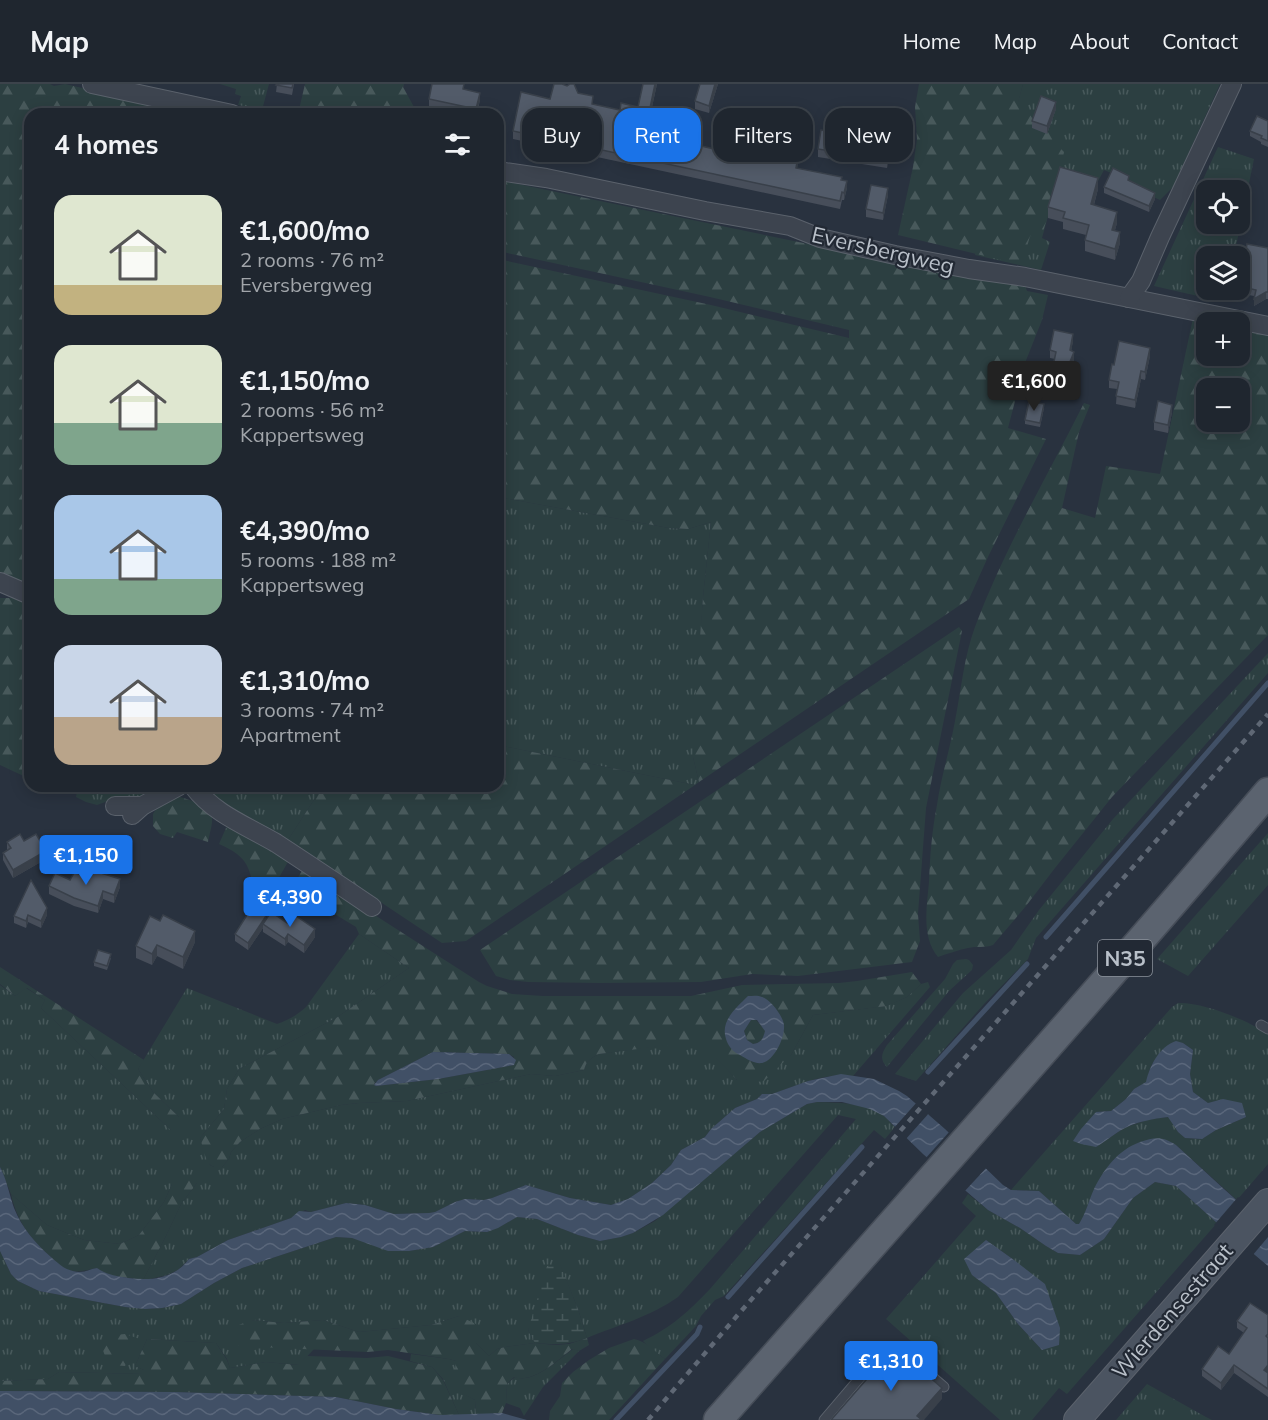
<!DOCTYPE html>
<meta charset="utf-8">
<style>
:root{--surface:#1f262f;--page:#2c323b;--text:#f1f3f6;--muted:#a1a5aa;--line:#3c434b;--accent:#1a73e8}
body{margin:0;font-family:Mulish,sans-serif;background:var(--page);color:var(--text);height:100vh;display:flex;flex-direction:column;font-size:22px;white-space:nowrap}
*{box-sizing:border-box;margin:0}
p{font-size:20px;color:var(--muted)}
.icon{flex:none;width:33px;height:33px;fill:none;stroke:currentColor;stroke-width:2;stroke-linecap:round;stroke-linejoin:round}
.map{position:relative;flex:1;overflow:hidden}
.side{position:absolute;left:24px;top:24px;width:480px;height:684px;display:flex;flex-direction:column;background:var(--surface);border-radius:18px;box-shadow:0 3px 15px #0003,0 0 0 2px var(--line)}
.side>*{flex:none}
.hud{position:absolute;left:522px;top:24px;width:570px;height:54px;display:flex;gap:12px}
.buttons{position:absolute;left:1196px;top:96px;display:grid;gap:12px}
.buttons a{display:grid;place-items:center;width:54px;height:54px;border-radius:12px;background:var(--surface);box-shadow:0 3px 15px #0003,0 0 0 2px var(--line);font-size:30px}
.price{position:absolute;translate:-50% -51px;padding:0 14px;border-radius:6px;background:var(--accent);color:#fff;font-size:20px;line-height:39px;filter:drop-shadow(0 2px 3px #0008)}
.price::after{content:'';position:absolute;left:50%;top:36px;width:18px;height:14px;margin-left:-9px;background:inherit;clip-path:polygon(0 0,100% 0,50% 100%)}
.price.current{background:#222;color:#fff}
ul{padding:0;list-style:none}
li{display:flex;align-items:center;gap:18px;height:150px;padding:0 30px}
li span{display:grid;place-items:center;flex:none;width:168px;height:120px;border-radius:18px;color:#555}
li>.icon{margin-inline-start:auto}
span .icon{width:72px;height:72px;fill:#fffc;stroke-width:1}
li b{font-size:26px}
h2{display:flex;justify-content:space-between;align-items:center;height:72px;padding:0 30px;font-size:26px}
.chip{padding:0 21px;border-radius:18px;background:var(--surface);box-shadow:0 3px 15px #0003,0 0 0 2px var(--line);font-size:21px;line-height:54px}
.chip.current{background:var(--accent);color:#fff}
header{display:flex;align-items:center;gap:36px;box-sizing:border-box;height:84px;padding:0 30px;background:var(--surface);border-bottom:2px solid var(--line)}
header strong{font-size:28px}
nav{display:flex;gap:33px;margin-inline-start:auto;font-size:21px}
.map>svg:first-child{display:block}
</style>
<header>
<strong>Map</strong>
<nav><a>Home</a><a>Map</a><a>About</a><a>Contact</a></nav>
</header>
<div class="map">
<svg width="1268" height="1336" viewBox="0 0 1268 1336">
<defs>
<pattern id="grass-tufts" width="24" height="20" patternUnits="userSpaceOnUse" patternTransform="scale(1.5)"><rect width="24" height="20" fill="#2c3f41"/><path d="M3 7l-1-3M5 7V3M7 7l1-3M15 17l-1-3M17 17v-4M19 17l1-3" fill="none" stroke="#48595b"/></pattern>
<pattern id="forest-firs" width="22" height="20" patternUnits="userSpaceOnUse" patternTransform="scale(1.5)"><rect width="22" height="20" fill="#2c3f41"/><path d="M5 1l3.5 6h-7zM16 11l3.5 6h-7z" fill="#48595b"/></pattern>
<pattern id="wetland-marsh" width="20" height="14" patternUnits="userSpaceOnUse" patternTransform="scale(1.5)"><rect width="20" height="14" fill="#2c3f41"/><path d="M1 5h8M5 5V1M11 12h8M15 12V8" fill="none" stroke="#48595b"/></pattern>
<pattern id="water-waves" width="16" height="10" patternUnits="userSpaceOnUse" patternTransform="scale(1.5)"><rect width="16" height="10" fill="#415066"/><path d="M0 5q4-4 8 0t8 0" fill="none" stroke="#5a677b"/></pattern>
</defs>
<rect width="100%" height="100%" fill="#29323f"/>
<!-- grass -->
<g fill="url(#grass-tufts)" fill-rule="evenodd">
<path d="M220 0H269L262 26 238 21 241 12 235 10 236 5Z"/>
<path d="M1023 0H1220L1173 103 1160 116 1138 106 1130 97 1104 86 1096 101 1060 89 1042 154 1050 158 1041 186 975 171Z"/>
<path d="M1218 63 1254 75 1234 172H1206V206H1227L1224 218 1154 202ZM1206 106H1239V140H1206Z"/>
<path d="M498 413 669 444 688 445 711 438 703 513 693 673 699 698 695 701 498 661Z"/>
<path d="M1268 569V589L1036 854 1028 875 984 920 916 997 895 990 963 909 1011 866 1039 826 1113 735Z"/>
<path d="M78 702 118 704 119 702H164L138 717H108L97 721 86 718 76 713Z"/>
<path d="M202 702H323L286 759 221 720Z"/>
<path d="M1268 749V801L1188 892 1157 875Z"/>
<path d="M359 850 409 884 336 934 239 985 227 1005 224 1025 200 1054 210 1081 214 1083H222L229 1075 231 1068 240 1058 260 1045 282 1035 341 1021 359 1019 407 1017 531 990 555 992 584 986C586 977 591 974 599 970L700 956 737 996 791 971 813 931 886 922 907 913 921 900 928 898 930 903 853 992C833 989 813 995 795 1002 783 1005 774 1012 762 1010L757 1015 735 1024 711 1045 705 1053 681 1066 671 1081 652 1099 628 1115 611 1121 570 1114 526 1101 492 1114 484 1116 465 1115 455 1118 435 1128 429 1129 394 1130 365 1121 346 1119 311 1128 305 1126 291 1134 228 1156 197 1173 189 1175 178 1186 167 1191 146 1196H143L166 1152 181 1120 197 1099 172 1100 164 1118 139 1151 120 1160 84 1156 47 1141 11 1110 0 1083V901L15 912 26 904 45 916 41 924 171 1046 179 1033 153 1008 138 985 187 904 277 940C289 936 297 931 306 923Z"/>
<path d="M966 875 969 876 973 881 972 886 949 907 887 983C879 975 882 969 887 961L945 895 953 880 957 876Z"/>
<path d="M1178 919C1203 918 1247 936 1268 950V1080L1237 1116 1176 1061 1114 1075 1094 1106 1083 1134 1079 1140H1076L1039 1107 1011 1106 1172 923ZM1183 959 1193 966 1190 990 1193 1008 1208 1019 1223 1016 1246 1033 1216 1046 1202 1055 1185 1054 1178 1048 1169 1033 1150 1035 1132 1041 1124 1044 1096 1063V1028L1111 1027 1126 1015 1134 1005 1147 998C1151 971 1161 970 1183 959Z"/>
<path d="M817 1018C839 1019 866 1018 884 1032 888 1035 891 1040 895 1043L885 1055 874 1046 724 1212 715 1216 701 1232 696 1242 665 1275 650 1264 643 1257C672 1243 689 1227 710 1205L856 1035 838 1031 678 1213C650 1233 618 1241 587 1254L578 1225 560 1181 528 1246 535 1259 505 1263 497 1265 489 1272 476 1259 459 1232 431 1241 359 1248 323 1236 284 1239 251 1236 283 1263 315 1264 299 1281 266 1278 230 1284 227 1275 216 1259 147 1255 135 1282 144 1286V1290L59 1288 48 1295 0 1297V1167L11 1190 18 1197 39 1207 125 1223 146 1225 162 1224 181 1220 214 1199 242 1184 336 1153 352 1154 400 1167H409L433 1163 465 1147 487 1148 501 1142 517 1133 537 1135 578 1151 600 1157 621 1153 633 1149 655 1137 760 1048 807 1020Z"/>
<path d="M1155 1098 1176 1102 1217 1139 1067 1310 1059 1304 1032 1336H1000L886 1235 976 1132 962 1119 968 1110 988 1126 1020 1144 1046 1162 1058 1169 1080 1171 1104 1155 1133 1114ZM986 1156 1014 1176 1042 1266 1018 1240 996 1209 972 1191Z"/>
<path d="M573 1265 579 1267 543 1303 524 1332 520 1324 506 1319 507 1300 515 1293C533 1300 558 1276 573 1265Z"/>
<path d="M411 1270 449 1275 456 1277 460 1308 475 1316 476 1331H459L443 1295 432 1283 410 1277Z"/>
<path d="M1147 1300 1206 1333 1212 1336H1116Z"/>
</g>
<!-- forest -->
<g fill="url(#forest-firs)" fill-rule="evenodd">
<path d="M0 0H50L54 2 65 0 195 30H30V505L0 492Z"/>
<path d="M305 0H404L403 3 414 23 413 30H298Z"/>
<path d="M919 0H1023L1018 19 1057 43 1056 60 1064 68 1060 89 1041 155 1030 152 1022 181 898 151 913 83 917 55 915 23Z"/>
<path d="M498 96 983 196 1025 201 1027 207 1048 211 1042 236 1025 279 1008 344 1046 355 988 473 969 515 699 698 693 673V647L703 513 711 438 688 445 669 444 498 413V175L711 221 849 254V246L710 213 498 167Z"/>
<path d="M1193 234 1206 238V272H1239V244L1268 250V551L1112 713 1055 784 1026 822 993 861C985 864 976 862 968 864 958 866 947 870 938 873 921 853 927 821 929 798 930 772 932 746 937 721 941 693 950 665 955 637 961 607 964 572 975 543 1004 465 1047 393 1084 319L1090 321 1079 348 1062 424 1095 434 1106 382 1160 390ZM1206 304H1239V338H1206Z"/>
<path d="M0 514H20L28 517 30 521V695L0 681Z"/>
<path d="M959 543 962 547 926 724 918 830 920 857 912 878 798 892 752 890 701 898 600 899 528 898 510 896 496 892 480 866Z"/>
<path d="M498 661 695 701 466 857 442 859 364 807 286 759 323 702H498Z"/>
<path d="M174 712C184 713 209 721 212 733 213 740 209 751 208 758L177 748 173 754 160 750 153 742V730L158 722Z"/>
<path d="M231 740 289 776 268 813 257 814C248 784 251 774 219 760L226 744Z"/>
<path d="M303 785 479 898 487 902 512 910 543 912H691L742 901 839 899 857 897 912 888 921 900 907 913 887 922 813 931 791 971 764 997 749 999 737 996 700 957 599 970C591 974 586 977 584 986L555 992 531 990 407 1017 359 1019 341 1021 282 1035 260 1045 240 1058 231 1068 229 1075 222 1083C219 1083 215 1084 212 1082 205 1078 203 1062 200 1054L224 1025 227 1005 239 985 336 934 409 884 359 850 356 843 292 804ZM732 928 784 942 752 978ZM433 968 509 970 514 973V981L438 995 376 1002 374 1000 378 996Z"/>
<path d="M0 883 144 976 138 985 153 1008 179 1033 181 1039 179 1044 175 1047 171 1046 41 924 45 916 27 904 15 912 0 900Z"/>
<path d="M751 936H756L766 947C763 955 761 959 752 960L747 956 744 947Z"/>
<path d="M179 1092H187L197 1099 181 1120 166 1152 143 1196 107 1191 97 1184C86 1186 77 1190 65 1185 59 1182 55 1177 51 1173 30 1155 17 1137 11 1110L47 1141 84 1156 120 1160 139 1151 164 1118 172 1100Z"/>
<path d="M459 1232 476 1240V1259L489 1272 497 1265 505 1263 535 1259 555 1261 569 1260 587 1254 589 1261 579 1267 572 1265C558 1276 533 1300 514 1293L507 1300 506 1319 502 1329 476 1331 475 1316 459 1308 454 1294 456 1277 449 1275 388 1266 368 1268 239 1262 228 1250 234 1243 251 1236 284 1239 323 1236 359 1248 431 1241Z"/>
<path d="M125 1250 140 1255 125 1282C107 1281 107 1277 101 1261L105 1252Z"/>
<path d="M147 1255 216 1259 227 1276 230 1284 266 1278 298 1281 307 1272 367 1274 388 1272 432 1283 443 1296 459 1331H439L396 1325 336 1313 174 1308 0 1307V1297L48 1295 59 1288 144 1290V1286L135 1282Z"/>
<path d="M634 1255C646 1257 655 1268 665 1275L609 1336H549L550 1327 560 1312 562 1299 573 1288 589 1276 609 1264Z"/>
</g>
<!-- wetland -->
<path fill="url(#wetland-marsh)" d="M560 1180 578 1225 587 1254C567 1261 557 1261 535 1259L528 1246 547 1182Z"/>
<!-- water -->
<g fill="url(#water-waves)" fill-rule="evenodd">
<path d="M748 912C752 912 758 911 762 913 770 915 783 932 784 941 785 953 775 976 762 979 754 980 747 975 740 971 733 968 728 962 726 955 720 937 736 924 748 912ZM751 936H757L765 947C763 955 761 959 753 960L747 956 744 947Z"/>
<path d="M1176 957 1183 959 1193 966 1190 990 1193 1008 1208 1019 1223 1015 1242 1019 1246 1033 1216 1046 1202 1055 1185 1054 1178 1048 1168 1033C1153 1035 1139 1037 1125 1044 1115 1049 1106 1057 1096 1063L1081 1060 1073 1057 1081 1045 1096 1028 1111 1027 1126 1015 1134 1005 1146 998C1150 981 1159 963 1176 957Z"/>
<path d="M433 968 509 970 516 976 514 981 438 995 376 1002 374 1001 378 996Z"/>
<path d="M841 990 874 995 899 1007 907 1012 945 1045 1003 1101 1011 1106 1039 1107 1076 1140H1079C1086 1129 1089 1116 1094 1105 1104 1085 1118 1066 1140 1058 1155 1053 1162 1052 1176 1061L1224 1105 1268 1144V1182L1217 1139 1176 1102 1155 1098 1133 1114 1104 1155 1080 1171 1058 1169 1046 1162 1020 1144 988 1126 923 1070 884 1032 870 1025 842 1018H817L807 1020 760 1048 663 1131 633 1149 621 1153 600 1157 578 1151 537 1135 517 1133 498 1144 487 1148 465 1147 433 1163 409 1167H388L352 1154 336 1153 242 1184 214 1199 181 1220 162 1224 145 1225 125 1223 39 1207 18 1197 11 1190 0 1167V1083C7 1096 9 1110 14 1124 22 1144 35 1159 51 1173 60 1181 66 1187 79 1188 86 1188 90 1185 97 1184 107 1191 116 1192 128 1194 151 1197 174 1195 189 1175L197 1173 228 1156 291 1134 299 1127 311 1128 346 1119 365 1121 394 1130 429 1129 435 1128 455 1118 465 1115 484 1116 492 1114 526 1101 570 1114 611 1121 628 1115 652 1099 671 1081 681 1066 705 1053 711 1045 735 1024 757 1015 762 1010H772L808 997Z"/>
<path d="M986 1156 1014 1176 1045 1200 1060 1244 1059 1261 1042 1266 1018 1240 996 1209 972 1191 964 1175Z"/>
<path d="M0 1307 174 1308 336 1313 396 1325 439 1331 502 1329 527 1336H0Z"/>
</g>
<!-- pier -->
<g fill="#29323f">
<path d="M918 1017 930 1028 905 1056 893 1045Z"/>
<path d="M950 1047 988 1082 963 1109 925 1075Z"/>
<path d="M1238 1113 1268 1140V1153L1252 1172 1214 1141Z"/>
</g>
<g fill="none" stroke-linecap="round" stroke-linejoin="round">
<!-- stream -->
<g stroke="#415066" stroke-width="5">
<path d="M1046 853 1268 599"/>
<path d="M928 988 1027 880"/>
<path d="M728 1213 862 1063"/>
<path d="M616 1336 697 1250 700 1243"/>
</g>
<defs>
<g id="lane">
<path d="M1261 941 1268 945"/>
<path d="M824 1336 881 1269 902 1267 944 1303"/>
</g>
<g id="street">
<path d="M92 0 232 30"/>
<path d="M498 87 546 94 705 127 790 142 820 154 895 171 969 185 1025 193 1268 242"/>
<path d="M1129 214 1141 197 1160 153 1232 0"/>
<path d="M0 498 30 511"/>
<path d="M193 702C214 730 247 742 276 759 308 780 340 801 372 823"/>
<path d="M115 722H142"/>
<path d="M132 731 142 722 179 702"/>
</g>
<path id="secondary" d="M1077 1336 1268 1118"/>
<path id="primary" d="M718 1336C902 1127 1088 920 1268 708"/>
</defs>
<!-- lane casing -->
<use href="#lane" stroke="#5b626c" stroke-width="11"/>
<!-- street casing -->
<use href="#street" stroke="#5b626c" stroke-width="20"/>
<!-- secondary casing -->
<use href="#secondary" stroke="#5b626c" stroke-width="28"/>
<!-- primary casing -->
<use href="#primary" stroke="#464d58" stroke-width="31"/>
<!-- lane -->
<use href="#lane" stroke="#3d444f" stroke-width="9"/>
<!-- street -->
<use href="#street" stroke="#3d444f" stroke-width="18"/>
<!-- secondary -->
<use href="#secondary" stroke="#4b5461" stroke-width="26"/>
<!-- primary -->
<use href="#primary" stroke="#5b636f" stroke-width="28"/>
<!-- rail -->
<path stroke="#5f6875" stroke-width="4.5" stroke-dasharray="6 6" stroke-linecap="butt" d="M648 1336 736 1233 1268 630"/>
</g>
<!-- wall -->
<g fill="#474e5a">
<path d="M277 0H294L292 11 276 8Z"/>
<path d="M643 0H657L649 37 646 45 675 53 698 39 694 60 719 66 722 63 776 49V51L801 63 797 84 842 96 847 104 844 116H842L840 125 513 55V47L550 15 578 9 593 21 620 26 638 23Z"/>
<path d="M700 0H718L709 29 695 25V17Z"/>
<path d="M465 5 480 16 477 30H464L429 23V15Z"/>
<path d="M1056 25 1047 50 1032 44V37Z"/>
<path d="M1268 37V63L1261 60V58L1250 52V47Z"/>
<path d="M818 65 890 66 887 84 818 73Z"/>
<path d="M1104 103 1155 115 1149 128 1104 109Z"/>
<path d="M1098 105 1094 121 1117 139 1115 146 1120 159 1115 176 1085 167V156L1086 151 1063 145V138L1048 134V123Z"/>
<path d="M888 111 883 136 866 133V125Z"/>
<path d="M1268 164V215H1266L1254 222V212L1238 209 1239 199Z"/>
<path d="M1073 257 1071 267 1074 276 1067 293 1053 290 1055 275 1050 274V266Z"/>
<path d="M1150 272 1145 296 1141 295 1135 324 1116 320 1117 305 1109 304V296L1114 281Z"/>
<path d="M1044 324 1040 343 1025 340V336Z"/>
<path d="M1172 328 1168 349 1154 346V338Z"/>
<path d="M24 757 46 775 13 794 3 776V769L7 766V758Z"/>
<path d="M70 796 120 803 114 819 103 815 98 829 74 822 49 810V802Z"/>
<path d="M47 831 41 844 28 838 26 844 14 839V832Z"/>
<path d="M266 836 287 839 315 853 304 869 288 858 285 862 263 848V844L248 866 235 857V850Z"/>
<path d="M195 858 183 885 157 872 152 881 136 874V862Z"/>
<path d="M111 874 107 886 94 882V878Z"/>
<path d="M1268 1231V1313L1234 1289 1221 1306 1202 1292V1285L1229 1270 1244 1249 1237 1244V1237Z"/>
</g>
<!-- shaded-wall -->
<g fill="#39404a">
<path d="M655 0H657L649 37 643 52V45Z"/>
<path d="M715 0H718L709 29V22Z"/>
<path d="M480 9V16L476 30V25Z"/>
<path d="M1056 18V25L1047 50V42Z"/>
<path d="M698 32V39L692 68V60Z"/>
<path d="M801 56V63L796 92V84Z"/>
<path d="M890 58V66L887 84V77Z"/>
<path d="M1098 94V105L1091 131V120Z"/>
<path d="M847 97V104L844 116V109Z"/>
<path d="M888 104V111L883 136V129Z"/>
<path d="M1155 109V115L1149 128V122Z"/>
<path d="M1117 128V139L1112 156V146Z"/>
<path d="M1120 148V159L1115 176V165Z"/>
<path d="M1266 208V215L1254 222V215Z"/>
<path d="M1073 250V257L1070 274V266Z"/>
<path d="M1150 264V272L1145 296V288Z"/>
<path d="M1074 268V276L1067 293V285Z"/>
<path d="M1141 287V295L1135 324V316Z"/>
<path d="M1172 321V328L1168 349V341Z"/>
<path d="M46 767V775L13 794V786Z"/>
<path d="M120 795V803L114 819V811Z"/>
<path d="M103 807V815L98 829V822Z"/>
<path d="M47 824V831L41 844V837Z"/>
<path d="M28 831V838L26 844V837Z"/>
<path d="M266 832V840H263V844L248 866V859Z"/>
<path d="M315 845V853L304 869V861Z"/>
<path d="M195 847V858L183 885V873Z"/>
<path d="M288 850V858L285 862V855Z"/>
<path d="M157 861V872L152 881V870Z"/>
<path d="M1234 1281V1289L1221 1306V1299Z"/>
<path d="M1268 1281V1289L1264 1286Z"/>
<path d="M942 1304V1315L924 1336H917V1332Z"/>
</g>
<!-- building -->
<g fill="#525b69" stroke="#39404a" stroke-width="1.5">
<path d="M277 0H293L292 4 276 1Z"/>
<path d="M432 0H464L463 5 480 9 476 25 429 15Z"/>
<path d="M554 0H562L567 2 570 0H574L578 9 593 12 592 20 620 26 621 19 638 23 643 0H655L649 29 643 45 675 53 680 28 698 32 692 60 719 66 720 62 722 63 724 49 729 33 758 43 759 38 776 41 774 51 801 56 796 84 842 93 841 96 847 97 844 109 842 108 840 117 513 47 521 8 550 15Z"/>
<path d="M700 0H715L709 22 695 17Z"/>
<path d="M1041 12 1056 18 1047 42 1032 37Z"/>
<path d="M1257 32 1268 37V57L1261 54 1262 52 1250 47Z"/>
<path d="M821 46 890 58 887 77 818 65Z"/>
<path d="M1060 83 1098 94 1091 120 1117 128 1112 146 1120 148 1115 165 1085 156 1089 141 1063 134 1065 128 1048 123Z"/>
<path d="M1113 84 1129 92 1128 96 1155 109 1149 122 1104 103Z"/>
<path d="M871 101 888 104 883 129 866 125Z"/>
<path d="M1247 160 1268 164V208H1266L1254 215 1256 206 1239 202Z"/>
<path d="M1054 246 1073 250 1070 266 1074 268 1067 285 1053 282 1056 268 1050 266Z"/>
<path d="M1119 257 1150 264 1145 288 1141 287 1135 316 1116 312 1119 298 1109 296 1112 280 1114 281Z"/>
<path d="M1029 317 1044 320 1040 339 1025 336Z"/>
<path d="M1158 317 1172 321 1168 341 1154 338Z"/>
<path d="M20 750 24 757 36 750 46 767 13 786 3 769 11 764 7 758Z"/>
<path d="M82 783 120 795 114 811 103 807 98 822 74 814 49 802 55 789 70 796 74 789 80 790Z"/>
<path d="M31 796 47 824 41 837 28 831 26 837 14 832Z"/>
<path d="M252 823 266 832 248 859 235 850Z"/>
<path d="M271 828 287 839 293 830 315 845 304 861 288 850 285 855 263 840Z"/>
<path d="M163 831 195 847 183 873 157 861 152 870 136 862 150 832 160 837Z"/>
<path d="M98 866 111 870 107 882 94 878Z"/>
<path d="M1250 1219 1268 1231V1250L1266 1252 1268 1254V1281L1264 1286 1268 1289V1305L1234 1281 1221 1299 1202 1285 1218 1262 1229 1270 1247 1244 1237 1237Z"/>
<path d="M895 1263 942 1304 917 1332 922 1336H831Z"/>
</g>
<g text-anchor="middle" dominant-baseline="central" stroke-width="4.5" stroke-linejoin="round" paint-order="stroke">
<!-- shield labels -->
<rect fill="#222934" stroke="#8c939c" stroke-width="1.5" x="1098" y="856" width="54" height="36" rx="4.5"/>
<g font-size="21" font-weight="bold" fill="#b9c0c9">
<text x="1125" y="874">N35</text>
</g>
<!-- street labels -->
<g font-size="22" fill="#b9c0c9" stroke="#222934">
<text transform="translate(883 166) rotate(13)">Eversbergweg</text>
<text transform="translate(1172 1227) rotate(-49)">Wierdensestraat</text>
</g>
</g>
</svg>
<div class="buttons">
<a><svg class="icon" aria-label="locate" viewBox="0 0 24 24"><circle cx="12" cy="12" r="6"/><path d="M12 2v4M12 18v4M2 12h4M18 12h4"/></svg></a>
<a><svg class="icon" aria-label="layers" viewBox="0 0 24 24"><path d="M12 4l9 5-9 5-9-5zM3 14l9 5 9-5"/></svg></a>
<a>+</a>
<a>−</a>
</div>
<b class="price current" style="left:1034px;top:328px">€1,600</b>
<b class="price" style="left:86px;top:802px">€1,150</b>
<b class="price" style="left:290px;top:844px">€4,390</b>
<b class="price" style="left:891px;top:1308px">€1,310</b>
<div class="hud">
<a class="chip">Buy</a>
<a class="chip current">Rent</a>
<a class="chip">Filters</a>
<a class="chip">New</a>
</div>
<section class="side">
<h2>4 homes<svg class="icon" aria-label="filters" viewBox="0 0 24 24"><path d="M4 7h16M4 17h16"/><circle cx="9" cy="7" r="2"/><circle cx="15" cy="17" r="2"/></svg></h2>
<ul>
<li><span style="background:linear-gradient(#dfe7d0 75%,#c2b280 0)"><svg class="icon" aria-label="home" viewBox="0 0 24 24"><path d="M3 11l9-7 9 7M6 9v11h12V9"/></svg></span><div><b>€1,600/mo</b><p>2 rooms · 76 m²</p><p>Eversbergweg</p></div></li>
<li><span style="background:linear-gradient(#dfe7d0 65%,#7fa58c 0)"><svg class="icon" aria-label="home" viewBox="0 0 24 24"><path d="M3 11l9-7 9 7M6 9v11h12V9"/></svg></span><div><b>€1,150/mo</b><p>2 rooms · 56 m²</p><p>Kappertsweg</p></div></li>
<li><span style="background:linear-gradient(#a9c7e8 70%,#7fa58c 0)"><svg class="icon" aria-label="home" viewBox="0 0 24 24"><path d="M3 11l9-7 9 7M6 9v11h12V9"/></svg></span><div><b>€4,390/mo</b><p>5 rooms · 188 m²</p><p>Kappertsweg</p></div></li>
<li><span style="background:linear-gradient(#c9d6e8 60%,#b9a48a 0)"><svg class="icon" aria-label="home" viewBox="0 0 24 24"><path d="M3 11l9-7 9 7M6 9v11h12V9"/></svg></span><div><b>€1,310/mo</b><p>3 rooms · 74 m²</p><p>Apartment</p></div></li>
</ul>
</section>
</div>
